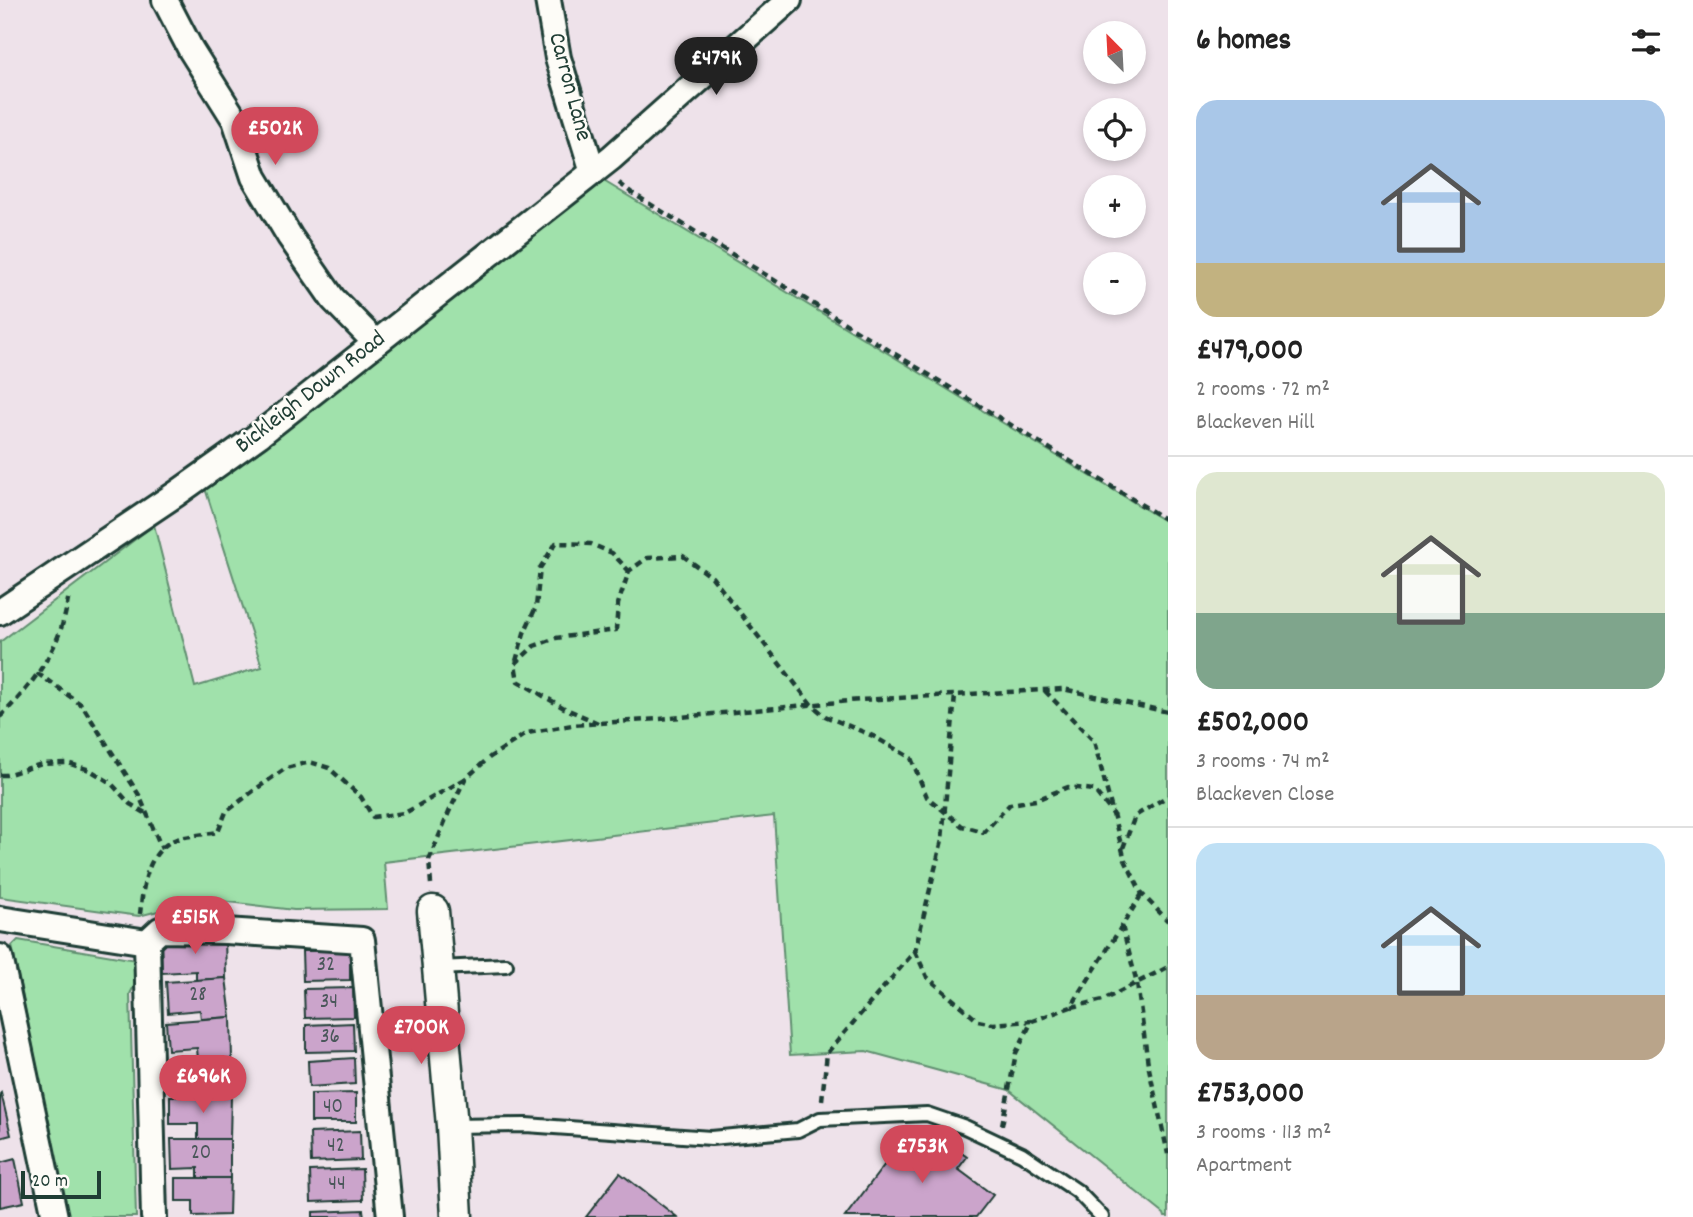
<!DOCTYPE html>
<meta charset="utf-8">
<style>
:root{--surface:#fff;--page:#f2f2f2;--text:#222;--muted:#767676;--line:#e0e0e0;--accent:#d1495b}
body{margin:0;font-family:Dekko,sans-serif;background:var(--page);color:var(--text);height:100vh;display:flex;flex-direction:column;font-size:26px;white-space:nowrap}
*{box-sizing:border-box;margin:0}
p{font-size:23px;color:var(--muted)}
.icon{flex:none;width:38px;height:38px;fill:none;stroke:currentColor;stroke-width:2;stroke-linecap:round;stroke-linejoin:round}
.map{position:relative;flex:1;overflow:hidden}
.panel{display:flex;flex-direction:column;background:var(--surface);width:525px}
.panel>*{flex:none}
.needle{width:46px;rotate:336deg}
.fabs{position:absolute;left:1083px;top:21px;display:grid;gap:14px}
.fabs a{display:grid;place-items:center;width:63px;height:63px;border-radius:50%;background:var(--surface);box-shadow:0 4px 10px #0003;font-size:35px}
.scale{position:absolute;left:21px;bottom:18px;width:80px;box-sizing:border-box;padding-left:7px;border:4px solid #1f3d34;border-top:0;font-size:19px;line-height:24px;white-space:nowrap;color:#1f3d34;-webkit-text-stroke:5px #fdfcf7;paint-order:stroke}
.price{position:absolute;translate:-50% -60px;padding:0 16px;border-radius:24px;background:var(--accent);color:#fff;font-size:23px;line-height:46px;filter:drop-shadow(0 2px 4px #0008)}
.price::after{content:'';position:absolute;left:50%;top:42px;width:21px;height:16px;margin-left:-10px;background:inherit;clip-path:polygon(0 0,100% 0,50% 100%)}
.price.active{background:#222;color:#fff}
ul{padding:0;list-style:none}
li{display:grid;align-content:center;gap:14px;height:371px;padding:0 28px}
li+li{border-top:2px solid var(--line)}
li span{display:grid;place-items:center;height:217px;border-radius:21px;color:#555}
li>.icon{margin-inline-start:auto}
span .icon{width:126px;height:126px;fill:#fffc;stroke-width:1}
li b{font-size:30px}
h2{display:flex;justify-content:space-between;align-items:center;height:84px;padding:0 28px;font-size:30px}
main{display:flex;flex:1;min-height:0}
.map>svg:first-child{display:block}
</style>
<main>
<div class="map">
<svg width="1168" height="1217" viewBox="0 0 1168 1217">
<rect width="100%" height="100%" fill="#eee2ea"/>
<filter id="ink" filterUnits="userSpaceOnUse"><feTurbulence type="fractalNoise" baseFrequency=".0143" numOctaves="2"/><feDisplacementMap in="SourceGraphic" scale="14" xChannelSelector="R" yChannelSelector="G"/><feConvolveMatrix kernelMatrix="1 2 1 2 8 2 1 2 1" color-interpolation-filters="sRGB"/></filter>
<g filter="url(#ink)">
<!-- green -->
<g fill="#a0e1ab" stroke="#608f70" stroke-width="2">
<path d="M597 177 1168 523V1217H1165L1164 1214 1009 1090 866 1051 790 1055 774 816 384 862 388 909 294 910 204 899 139 916 0 897V642L154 525 195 687 262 667 205 488Z"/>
<path d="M18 940 136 960V982L130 994 136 1217H68L12 946Z"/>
</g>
<!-- building -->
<g fill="#cba4cb" stroke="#1f3d34" stroke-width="2">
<path d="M225 935 226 978 196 980V971L162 973 161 938Z"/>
<path d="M302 951H350V980L303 981Z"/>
<path d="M226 978 231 1017 201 1019 200 1010 168 1013 166 982Z"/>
<path d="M353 988 354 1017 305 1018 304 989Z"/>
<path d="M231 1017 232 1060H198L197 1048 168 1050 166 1022Z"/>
<path d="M353 1023 354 1051 306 1052V1025Z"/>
<path d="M354 1058 355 1084 309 1087 308 1061Z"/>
<path d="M168 1059 232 1060 231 1096H200V1085L167 1084Z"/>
<path d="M1 1093 11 1135 0 1138V1094Z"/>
<path d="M356 1093V1122H311V1094Z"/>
<path d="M170 1096H231L230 1139H198V1124H170Z"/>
<path d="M360 1131 361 1160 311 1162 310 1133Z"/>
<path d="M910 1131 929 1147 937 1135 967 1157 958 1169 993 1195 976 1217H845Z"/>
<path d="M171 1139H230V1178H198V1168L172 1169Z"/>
<path d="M15 1159 24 1202 0 1207V1163Z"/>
<path d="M362 1169 363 1200 311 1202 310 1171Z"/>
<path d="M620 1173 677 1217H586Z"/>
<path d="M176 1178H230L229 1215 193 1216V1201H176Z"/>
<path d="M363 1210 364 1217H313V1212Z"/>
</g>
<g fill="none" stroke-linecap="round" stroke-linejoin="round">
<defs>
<g id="service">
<path d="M438 968 506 965"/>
<path d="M452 1126 526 1125 711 1138 798 1130 820 1119 927 1114 965 1127 1022 1154 1077 1191 1102 1217"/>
</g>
<g id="minor">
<path d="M165 0 191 50 235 120 254 177 290 237 333 299 376 343"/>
<path d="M548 0 558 58 593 172"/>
<path d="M0 612 176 494 259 435 611 158 789 0"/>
<path d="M0 919 147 942"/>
<path d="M0 957 55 1217"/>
<path d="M154 1217 147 942 160 930 226 931 362 940 390 1217"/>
</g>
<path id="tertiary" d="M433 911 452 1126 457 1217"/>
</defs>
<!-- service casing -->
<use href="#service" stroke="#1f3d34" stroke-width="18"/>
<!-- minor casing -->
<use href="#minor" stroke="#1f3d34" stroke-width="30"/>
<!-- tertiary casing -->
<use href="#tertiary" stroke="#1f3d34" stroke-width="35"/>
<!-- path -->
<g stroke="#1f3d34" stroke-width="4.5" stroke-dasharray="7 5" stroke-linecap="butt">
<path d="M619 183 632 193 1168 521"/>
<path d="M516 661 524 633 536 607 540 568 556 543 591 544 612 553 629 571"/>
<path d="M37 673 82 705 139 795 162 849"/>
<path d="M1045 691 1094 741 1125 860 1142 894 1168 921"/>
<path d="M0 717C27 691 53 658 63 622 66 613 67 604 69 595"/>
<path d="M598 723 564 708 518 681 515 664 534 646 556 638 616 630 618 604 629 571 647 558 683 556 712 577 811 704 825 716 873 736 911 758 927 797 962 826 984 832 1010 804 1036 800 1068 787 1094 790 1114 815"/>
<path d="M0 775H6L42 764 67 763 90 770 111 783 130 804 147 814"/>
<path d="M1123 848 1135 816 1168 796"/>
<path d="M431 884 429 860 449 812 465 779 490 757 527 733 572 725 660 719 860 700 1063 689 1168 712"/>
<path d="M140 914C143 887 146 853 174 840 184 836 207 834 218 832L226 812 256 789 286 768 310 762 329 768 361 797 373 817 405 813 465 779"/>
<path d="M1122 926 1137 983 1148 1064 1168 1154"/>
<path d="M915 951 927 977 978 1021 993 1024 1031 1021"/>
<path d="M1072 1007 1103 1000 1168 967"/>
<path d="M822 1100 827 1053 915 951 942 840 955 695"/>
<path d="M1002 1125 1016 1053 1032 1021 1071 1007 1142 894"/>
</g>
<!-- service -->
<use href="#service" stroke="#fdfcf7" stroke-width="12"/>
<!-- minor -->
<use href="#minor" stroke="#fdfcf7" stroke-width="24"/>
<!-- tertiary -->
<use href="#tertiary" stroke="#fdfcf7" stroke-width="30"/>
</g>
</g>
<g text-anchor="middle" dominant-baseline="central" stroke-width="5" stroke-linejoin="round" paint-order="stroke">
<!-- number labels -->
<g font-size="21" fill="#4a575a">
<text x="326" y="966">32</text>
<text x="198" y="996">28</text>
<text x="329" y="1003">34</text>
<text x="330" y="1038">36</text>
<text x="333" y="1108">40</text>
<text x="336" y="1147">42</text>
<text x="201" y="1154">20</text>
<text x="337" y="1185">44</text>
</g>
<!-- street labels -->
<g font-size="24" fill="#1f3d34" stroke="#fdfcf7">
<text transform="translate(569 87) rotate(75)">Carron Lane</text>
<text transform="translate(311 393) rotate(-38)">Bickleigh Down Road</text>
</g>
</g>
</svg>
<div class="fabs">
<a><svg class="needle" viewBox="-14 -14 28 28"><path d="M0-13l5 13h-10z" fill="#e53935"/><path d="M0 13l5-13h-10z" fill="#767676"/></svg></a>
<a><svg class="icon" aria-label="locate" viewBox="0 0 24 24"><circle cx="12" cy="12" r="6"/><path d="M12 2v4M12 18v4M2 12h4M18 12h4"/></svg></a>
<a>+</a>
<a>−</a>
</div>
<div class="scale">20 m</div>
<b class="price active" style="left:716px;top:97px">£479K</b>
<b class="price" style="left:275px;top:167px">£502K</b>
<b class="price" style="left:195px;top:956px">£515K</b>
<b class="price" style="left:421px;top:1066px">£700K</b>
<b class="price" style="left:203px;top:1115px">£696K</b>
<b class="price" style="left:922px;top:1185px">£753K</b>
</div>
<section class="panel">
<h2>6 homes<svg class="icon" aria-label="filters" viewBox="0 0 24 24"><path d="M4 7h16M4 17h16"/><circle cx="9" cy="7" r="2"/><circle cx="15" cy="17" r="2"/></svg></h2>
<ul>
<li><span style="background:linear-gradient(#a9c7e8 75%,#c2b280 0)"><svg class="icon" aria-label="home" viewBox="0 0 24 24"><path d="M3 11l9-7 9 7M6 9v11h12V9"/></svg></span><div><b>£479,000</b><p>2 rooms · 72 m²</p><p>Blackeven Hill</p></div></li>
<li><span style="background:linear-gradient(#dfe7d0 65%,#7fa58c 0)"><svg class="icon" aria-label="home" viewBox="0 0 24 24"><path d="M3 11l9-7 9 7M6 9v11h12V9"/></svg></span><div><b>£502,000</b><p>3 rooms · 74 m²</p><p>Blackeven Close</p></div></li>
<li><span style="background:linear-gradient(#bfe0f5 70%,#b9a48a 0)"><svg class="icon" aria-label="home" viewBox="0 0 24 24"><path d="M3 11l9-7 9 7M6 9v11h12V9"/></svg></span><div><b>£753,000</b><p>3 rooms · 113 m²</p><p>Apartment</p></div></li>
</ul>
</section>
</main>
